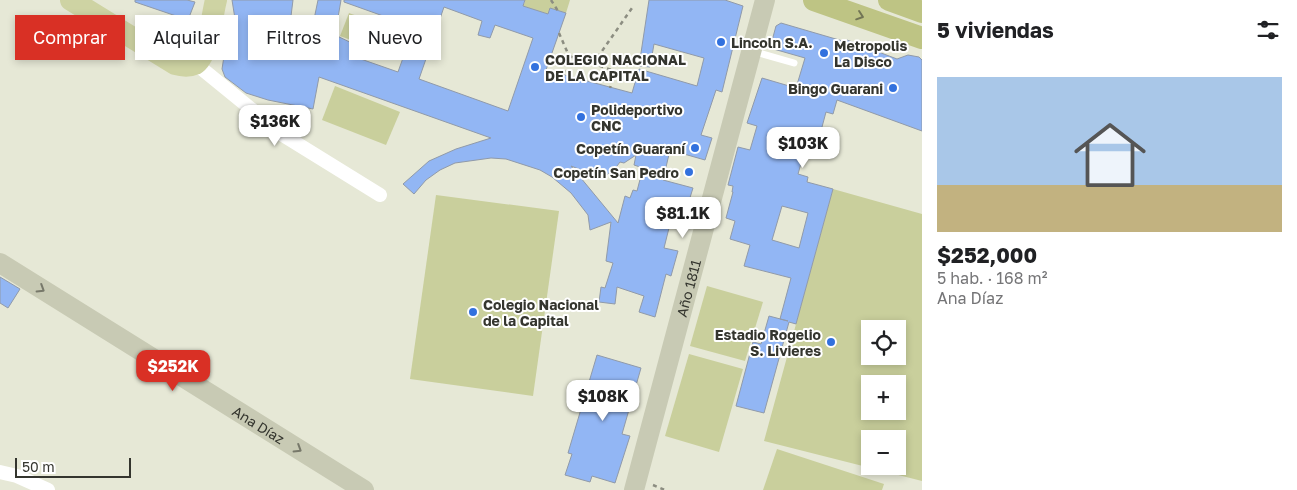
<!DOCTYPE html>
<html lang="es">
<meta charset="utf-8">
<style>
:root{--surface:#fff;--page:#f6f6f6;--text:#202124;--muted:#757577;--line:#e0e0e0;--accent:#d93025}
body{margin:0;font-family:"Golos Text",sans-serif;background:var(--page);color:var(--text);height:100vh;display:flex;flex-direction:column;font-size:19px;white-space:nowrap}
*{box-sizing:border-box;margin:0}
p{font-size:16px;color:var(--muted)}
.icon{flex:none;width:28px;height:28px;fill:none;stroke:currentColor;stroke-width:2;stroke-linecap:round;stroke-linejoin:round}
.map{position:relative;flex:1;overflow:hidden}
.drawer{display:flex;flex-direction:column;background:var(--surface);width:375px}
.drawer>*{flex:none}
.guide{position:absolute;left:15px;top:15px;width:475px;height:45px;display:flex;gap:10px}
.tools{position:absolute;left:861px;top:320px;display:grid;gap:10px}
.tools a{display:grid;place-items:center;width:45px;height:45px;border-radius:0px;background:var(--surface);box-shadow:0 2px 8px #0003;font-size:25px}
.scale{position:absolute;left:15px;bottom:12px;width:116px;box-sizing:border-box;padding-left:5px;border:2px solid #34352e;border-top:0;font-size:14px;line-height:18px;white-space:nowrap;color:#34352e;-webkit-text-stroke:4px #fff;paint-order:stroke}
.price{position:absolute;translate:-50% -42px;padding:0 11px;border-radius:10px;background:#fff;color:#222;font-size:16px;line-height:32px;filter:drop-shadow(0 1px 2px #0008)}
.price::after{content:'';position:absolute;left:50%;top:30px;width:15px;height:11px;margin-left:-8px;background:inherit;clip-path:polygon(0 0,100% 0,50% 100%)}
.price.active{background:var(--accent);color:#fff}
ul{padding:0;list-style:none}
li{display:grid;align-content:center;gap:10px;height:265px;padding:0 15px}
li+li{border-top:1px solid var(--line)}
li span{display:grid;place-items:center;height:155px;border-radius:0px;color:#555}
li>.icon{margin-inline-start:auto}
span .icon{width:90px;height:90px;fill:#fffc;stroke-width:1}
li b{font-size:21px}
h2{display:flex;justify-content:space-between;align-items:center;height:60px;padding:0 15px;font-size:21px}
.tag{padding:0 18px;border-radius:0px;background:var(--surface);box-shadow:0 2px 8px #0003;font-size:18px;line-height:45px}
.tag.active{background:var(--accent);color:#fff}
main{display:flex;flex:1;min-height:0}
.map>svg:first-child{display:block}
</style>
<main>
<div class="map">
<svg width="922" height="490" viewBox="0 0 922 490">
<rect width="100%" height="100%" fill="#e6e8d6"/>
<!-- green -->
<g fill="#c9cf9c" fill-rule="evenodd">
<path d="M520 0H570L566 13 550 8 548 14 523 6 525 2Z"/>
<path d="M349 13 403 33 394 56 340 36Z"/>
<path d="M335 86 400 112 386 145 322 120Z"/>
<path d="M833 189 922 214V481L764 441ZM870 329H898V356H870ZM870 384H898V411H870ZM870 439H898V466H870Z"/>
<path d="M436 195 559 211 533 396 410 379Z"/>
<path d="M707 286 763 302 745 361 690 346Z"/>
<path d="M689 354 743 369 719 452 665 436Z"/>
<path d="M777 449 884 484 882 490H763Z"/>
</g>
<!-- building -->
<g fill="#92b6f4" stroke="#909aa9" fill-rule="evenodd">
<path d="M135 0H187L195 2 188 20 135 2Z"/>
<path d="M232 0H293L290 24 312 29 318 0H341L335 35 358 46 355 57 398 72 414 27 344 2V0H525L523 6 548 14 550 8 566 13 546 70 632 93 639 69 697 86 704 58 654 44 650 67 639 66 649 0H725L743 6 722 92 716 90 701 135 712 138 705 160 670 150 663 180 693 188 688 204 681 202 675 225 670 224 664 248 678 251 671 276 666 274 655 317 639 312 644 296 617 287 615 304 599 302 601 287 605 288 613 263 606 261 611 222 590 230 588 215 571 193 552 177 540 170 506 159 491 158 455 163 440 170 426 180 414 194 403 184 429 161 456 149 491 138 319 77 313 109 268 100 246 93 225 77 222 69 229 24 236 25ZM444 7 482 21 478 35 490 38 495 25 533 38 508 111 419 79ZM636 155 634 165 643 168 637 191 633 190 630 198 625 196 618 223 571 166 602 178 614 170 620 162 624 163Z"/>
<path d="M781 23 846 42 847 40 897 59 908 55 919 57 922 60V131L837 100 833 114 826 112 818 142 808 139 798 174 808 177 807 182 833 189 796 324 789 322 764 413 736 406 753 342 761 344 769 316 788 321 780 319 791 278 744 266 750 245 730 239 735 221 726 218 733 192H732L733 186 728 185 738 147 750 150 757 126 747 123 762 78 796 88 805 58 770 48 776 26ZM782 206 808 213 799 248 772 240Z"/>
<path d="M0 277 20 289 8 308 0 303Z"/>
<path d="M597 355 641 368 622 434 630 436 615 483 592 476 590 482 565 475 572 454 568 453Z"/>
</g>
<g fill="none" stroke-linecap="round" stroke-linejoin="round">
<!-- path -->
<g stroke="#8c8d81" stroke-width="2.5" stroke-dasharray="4 4" stroke-linecap="butt">
<path d="M551 0 558 11"/>
<path d="M559 33 569 56 563 75"/>
<path d="M569 56 615 71 610 88"/>
<path d="M593 64 632 8"/>
<path d="M653 485 665 490"/>
</g>
<!-- service -->
<path stroke="#fff" stroke-width="7" d="M752 51 794 63"/>
<!-- minor -->
<g stroke="#fff" stroke-width="14">
<path d="M196 64 283 135 380 195"/>
<path d="M0 472 17 476 48 490"/>
</g>
<!-- secondary -->
<g stroke="#c8cab4" stroke-width="20">
<path id="s1" d="M0 263 364 490"/>
<path id="s2" d="M634 490 765 0"/>
</g>
<!-- primary -->
<path stroke="#ced3a3" stroke-width="22" d="M71 0 175 64C182 66 188 67 195 64 208 57 212 15 216 0"/>
<!-- trunk -->
<g stroke="#bec484" stroke-width="22">
<path d="M814 0 922 38"/>
<path d="M889 0 922 12"/>
</g>
</g>
<!-- one-way arrows -->
<defs><path id="oneway-chevron" d="M-2-3.5L2.5 0L-2 3.5" fill="none" stroke-width="1.6" stroke-linecap="round" stroke-linejoin="round" transform="scale(1.25)"/></defs>
<use stroke="#727555" href="#oneway-chevron" transform="translate(860 16) rotate(19)"/>
<g stroke="#77786a">
<use href="#oneway-chevron" transform="translate(41 289) rotate(32)"/>
<use href="#oneway-chevron" transform="translate(298 449) rotate(32)"/>
</g>
<!-- markers -->
<g fill="#3271de" stroke="#fff" stroke-width="2">
<circle cx="721" cy="42" r="5"/>
<circle cx="824" cy="53" r="5"/>
<circle cx="535" cy="67" r="5"/>
<circle cx="893" cy="88" r="5"/>
<circle cx="581" cy="117" r="5"/>
<circle cx="695" cy="148" r="5"/>
<circle cx="689" cy="172" r="5"/>
<circle cx="473" cy="312" r="5"/>
<circle cx="831" cy="342" r="5"/>
</g>
<g text-anchor="middle" dominant-baseline="central" stroke-width="4" stroke-linejoin="round" paint-order="stroke">
<!-- poi labels -->
<g font-size="14" font-weight="bold" fill="#34352e" stroke="#fff" text-anchor="start">
<text x="731" y="42">Lincoln S.A.</text>
<text x="834" y="45">Metropolis<tspan x="834" dy="16">La Disco</tspan></text>
<text x="545" y="59">COLEGIO NACIONAL<tspan x="545" dy="16">DE LA CAPITAL</tspan></text>
<text x="883" y="88" text-anchor="end">Bingo Guarani</text>
<text x="591" y="109">Polideportivo<tspan x="591" dy="16">CNC</tspan></text>
<text x="685" y="148" text-anchor="end">Copetín Guaraní</text>
<text x="679" y="172" text-anchor="end">Copetín San Pedro</text>
<text x="483" y="304">Colegio Nacional<tspan x="483" dy="16">de la Capital</tspan></text>
<text x="821" y="334" text-anchor="end">Estadio Rogelio<tspan x="821" dy="16">S. Livieres</tspan></text>
</g>
<!-- street labels -->
<g font-size="14" fill="#34352e" stroke="#fff">
<text stroke="none"><textPath href="#s2" startOffset="209">Año 1811</textPath></text>
<text stroke="none"><textPath href="#s1" startOffset="305">Ana Díaz</textPath></text>
</g>
</g>
</svg>
<div class="tools">
<a><svg class="icon" aria-label="locate" viewBox="0 0 24 24"><circle cx="12" cy="12" r="6"/><path d="M12 2v4M12 18v4M2 12h4M18 12h4"/></svg></a>
<a>+</a>
<a>−</a>
</div>
<div class="scale">50 m</div>
<b class="price" style="left:275px;top:147px">$136K</b>
<b class="price" style="left:803px;top:169px">$103K</b>
<b class="price" style="left:683px;top:239px">$81.1K</b>
<b class="price active" style="left:173px;top:392px">$252K</b>
<b class="price" style="left:603px;top:422px">$108K</b>
<div class="guide">
<a class="tag active">Comprar</a>
<a class="tag">Alquilar</a>
<a class="tag">Filtros</a>
<a class="tag">Nuevo</a>
</div>
</div>
<section class="drawer">
<h2>5 viviendas<svg class="icon" aria-label="filters" viewBox="0 0 24 24"><path d="M4 7h16M4 17h16"/><circle cx="9" cy="7" r="2"/><circle cx="15" cy="17" r="2"/></svg></h2>
<ul>
<li><span style="background:linear-gradient(#a9c7e8 70%,#c2b280 0)"><svg class="icon" aria-label="home" viewBox="0 0 24 24"><path d="M3 11l9-7 9 7M6 9v11h12V9"/></svg></span><div><b>$252,000</b><p>5 hab. · 168 m²</p><p>Ana Díaz</p></div></li>
</ul>
</section>
</main>
